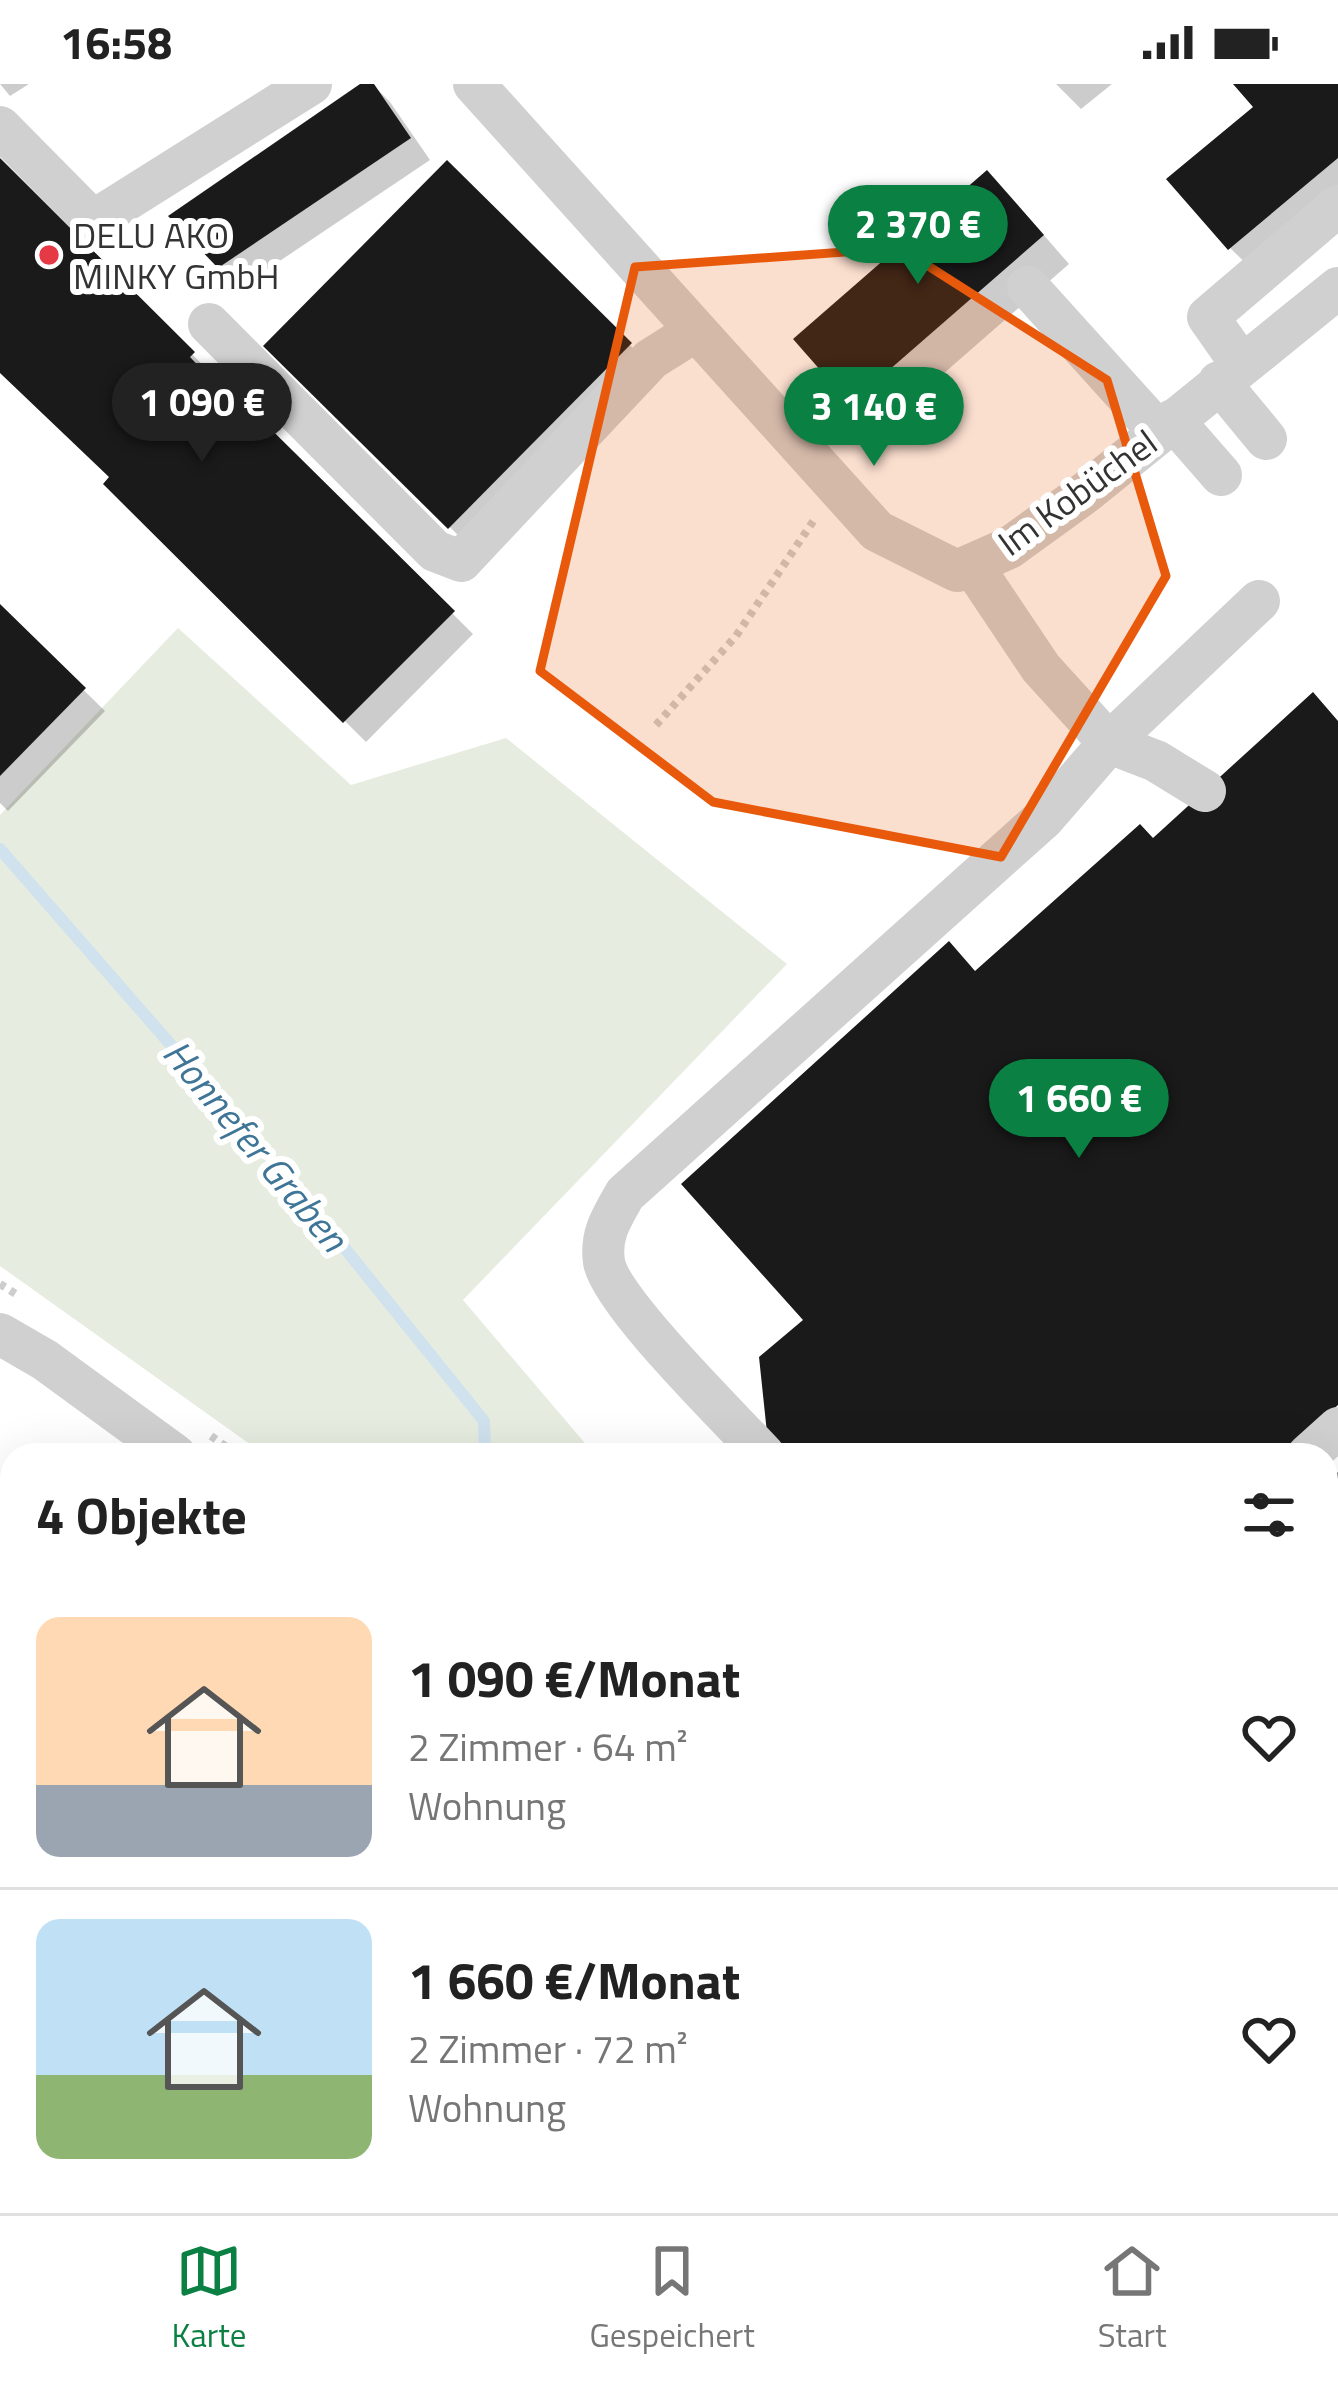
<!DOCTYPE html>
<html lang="de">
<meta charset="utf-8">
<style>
:root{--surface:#fff;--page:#f2f2f2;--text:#222;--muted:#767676;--line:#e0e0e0;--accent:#0b8043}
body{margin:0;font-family:"Titillium Web",sans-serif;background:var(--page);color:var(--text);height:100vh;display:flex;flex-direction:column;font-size:45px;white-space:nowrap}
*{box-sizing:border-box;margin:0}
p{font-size:39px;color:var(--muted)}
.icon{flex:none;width:66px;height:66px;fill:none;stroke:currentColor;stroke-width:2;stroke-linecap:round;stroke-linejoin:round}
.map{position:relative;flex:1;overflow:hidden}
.sheet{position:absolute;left:0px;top:1359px;width:1338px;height:771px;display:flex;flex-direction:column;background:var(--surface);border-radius:36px 36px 0 0;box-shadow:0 12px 48px #0002}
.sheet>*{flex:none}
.price{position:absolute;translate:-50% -102px;padding:0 27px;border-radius:42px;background:var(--accent);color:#fff;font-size:39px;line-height:78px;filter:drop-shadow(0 3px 6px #0008)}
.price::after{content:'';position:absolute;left:50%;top:72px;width:36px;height:27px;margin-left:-18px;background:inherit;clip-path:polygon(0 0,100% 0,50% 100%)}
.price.current{background:#222;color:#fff}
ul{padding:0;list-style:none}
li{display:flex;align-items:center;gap:36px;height:300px;padding:0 36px}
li+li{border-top:3px solid var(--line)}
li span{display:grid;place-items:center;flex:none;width:336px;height:240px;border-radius:24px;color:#555}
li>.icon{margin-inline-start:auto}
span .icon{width:144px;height:144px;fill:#fffc;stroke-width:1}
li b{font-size:51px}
h2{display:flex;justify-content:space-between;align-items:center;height:144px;padding:0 36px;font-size:51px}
.status{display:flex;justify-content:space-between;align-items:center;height:84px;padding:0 60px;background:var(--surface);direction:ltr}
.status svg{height:33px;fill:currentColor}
.tab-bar{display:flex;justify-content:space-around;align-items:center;height:168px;border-top:3px solid var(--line);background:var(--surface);font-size:33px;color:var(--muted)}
.tab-bar a{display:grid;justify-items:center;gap:6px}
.tab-bar .current{color:var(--accent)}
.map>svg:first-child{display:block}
</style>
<div class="status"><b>16:58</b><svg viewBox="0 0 49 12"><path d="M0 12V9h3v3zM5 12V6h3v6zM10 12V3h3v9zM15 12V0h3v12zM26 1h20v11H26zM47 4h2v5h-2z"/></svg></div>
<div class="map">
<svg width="1338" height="2129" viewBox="0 0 1338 2129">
<defs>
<pattern id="forest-crowns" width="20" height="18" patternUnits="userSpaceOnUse" patternTransform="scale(3)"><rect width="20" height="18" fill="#e6ecdf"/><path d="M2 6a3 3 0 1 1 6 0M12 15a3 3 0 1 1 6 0" fill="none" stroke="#c6cbc0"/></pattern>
</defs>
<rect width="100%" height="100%" fill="#fff"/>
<!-- grass -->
<g fill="#e6ecdf">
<path d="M178 544 351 701 506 654 787 880 463 1216 595 1371H265L0 1182V731Z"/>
<path d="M1326 1895 1338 1910V1965L1326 1962Z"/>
<path d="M1326 2093 1338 2104V2129H240L253 2118H1326Z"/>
</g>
<!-- forest -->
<path fill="url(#forest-crowns)" d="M12 1510V1775L0 1785V1520Z"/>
<!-- shadow -->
<g fill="#0003">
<path d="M0 0H29L10 12Z"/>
<path d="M366 0H372L390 18 430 76 241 203 173 133Z"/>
<path d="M1056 0H1112L1081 25Z"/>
<path d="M1237 0H1338V124L1258 191 1230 164 1258 24Z"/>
<path d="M0 79 473 550 366 658 107 400 112 394 0 287Z"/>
<path d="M447 80 651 282 471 464 267 262Z"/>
<path d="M1014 117 1069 180 880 345 797 255Z"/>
<path d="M0 524 105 627 8 727 0 719Z"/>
<path d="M1338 1392V1548L1326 1559V1403Z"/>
</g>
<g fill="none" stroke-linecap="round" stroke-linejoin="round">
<!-- stream -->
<g stroke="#cfe2ee" stroke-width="12">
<path d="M0 765 301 1110 484 1337 485 1371"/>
<path d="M1326 2092 1338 2103"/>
</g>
</g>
<!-- building -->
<g fill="#1a1a1a">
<path d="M360 0H374L411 54 218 184 168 132Z"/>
<path d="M1233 0H1338V74L1228 166 1166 95 1253 23Z"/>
<path d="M0 74 195 268 190 273 205 289 209 284 455 527 343 639 103 400 109 393 0 289Z"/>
<path d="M447 76 632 259 448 445 263 262Z"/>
<path d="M987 86 1044 151 850 320 793 255Z"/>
<path d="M0 520 86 604 0 692Z"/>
<path d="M1313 608 1338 637V1321L1282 1371H787L767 1349 759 1273 803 1236 681 1100 949 857 975 887 1140 740 1153 754Z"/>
<path d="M1338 1388V1509L1326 1519V1399Z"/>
</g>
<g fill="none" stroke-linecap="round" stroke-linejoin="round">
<!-- path -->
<g stroke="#cdcdcd" stroke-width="8" stroke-dasharray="6 6" stroke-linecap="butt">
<path d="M656 641 736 552 816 433"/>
<path d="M0 1200 19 1212"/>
<path d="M211 1352 238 1371"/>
</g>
<!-- minor -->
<g stroke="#d0d0d0" stroke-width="42">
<path d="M474 0 877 447 957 487 1009 464 1085 409 1338 204"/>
<path d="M0 43 93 137 311 0"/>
<path d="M1028 203 1159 348"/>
<path d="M209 240 435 467 461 477 651 275 694 248"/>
<path d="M1241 280 1208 233 1338 122"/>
<path d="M1219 298 1266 355"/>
<path d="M1173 336 1221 391"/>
<path d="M1205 707 1156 677 1109 659 1259 517"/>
<path d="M0 1250 45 1276 175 1371"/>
<path d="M764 1371C731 1335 611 1218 604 1178 600 1150 612 1133 625 1110L1044 734 1109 659 1041 584 972 481"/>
<path d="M1308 1371 1338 1344"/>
<path d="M0 1806 12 1796"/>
<path d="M1326 2019 1338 2021"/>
<path d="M0 2044 12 2034"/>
</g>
</g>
<!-- marked area -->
<path fill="#e8590c" fill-opacity="0.2" stroke="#e8590c" stroke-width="9" stroke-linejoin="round" d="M900 164 1107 296 1166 492 1001 773 713 718 540 587 635 183Z"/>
<!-- markers -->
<circle fill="#e63946" stroke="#fff" stroke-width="4.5" cx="49" cy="171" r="12"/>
<g text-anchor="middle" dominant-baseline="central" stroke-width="12" stroke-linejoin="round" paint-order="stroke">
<!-- poi labels -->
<g font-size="36" fill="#333" stroke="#fff" text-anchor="start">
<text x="73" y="150">DELU AKO<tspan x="73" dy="41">MINKY GmbH</tspan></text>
</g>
<!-- street labels -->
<g font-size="36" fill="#333" stroke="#fff">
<text transform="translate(1077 408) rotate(-36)">Im Kobüchel</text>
</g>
<!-- water labels -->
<g font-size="39" font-style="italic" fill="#3f7597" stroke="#fff">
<text transform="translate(256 1061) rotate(50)">Honnefer Graben</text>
</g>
</g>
</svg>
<b class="price" style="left:918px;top:203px">2 370 €</b>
<b class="price current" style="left:202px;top:381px">1 090 €</b>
<b class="price" style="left:874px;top:385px">3 140 €</b>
<b class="price" style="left:1079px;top:1077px">1 660 €</b>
<section class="sheet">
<h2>4 Objekte<svg class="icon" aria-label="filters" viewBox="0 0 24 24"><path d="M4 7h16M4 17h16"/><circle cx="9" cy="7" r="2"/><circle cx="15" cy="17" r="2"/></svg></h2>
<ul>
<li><span style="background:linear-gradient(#ffd9b3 70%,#9aa5b1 0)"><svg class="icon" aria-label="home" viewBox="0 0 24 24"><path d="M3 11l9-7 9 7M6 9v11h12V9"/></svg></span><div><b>1 090 €/Monat</b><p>2 Zimmer · 64 m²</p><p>Wohnung</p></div><svg class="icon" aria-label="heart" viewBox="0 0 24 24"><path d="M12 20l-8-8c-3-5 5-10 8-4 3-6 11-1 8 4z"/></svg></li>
<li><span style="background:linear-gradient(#bfe0f5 65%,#8fb573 0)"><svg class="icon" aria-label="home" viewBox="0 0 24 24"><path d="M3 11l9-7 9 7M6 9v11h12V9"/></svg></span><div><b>1 660 €/Monat</b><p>2 Zimmer · 72 m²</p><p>Wohnung</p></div><svg class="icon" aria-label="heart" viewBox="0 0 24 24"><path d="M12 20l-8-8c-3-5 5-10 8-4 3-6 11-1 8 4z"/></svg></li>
</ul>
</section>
</div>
<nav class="tab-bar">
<a class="current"><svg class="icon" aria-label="map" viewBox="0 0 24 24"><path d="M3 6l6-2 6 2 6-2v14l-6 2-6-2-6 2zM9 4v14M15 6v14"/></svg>Karte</a>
<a><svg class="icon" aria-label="saved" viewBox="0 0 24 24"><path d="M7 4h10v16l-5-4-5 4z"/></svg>Gespeichert</a>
<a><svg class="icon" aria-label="home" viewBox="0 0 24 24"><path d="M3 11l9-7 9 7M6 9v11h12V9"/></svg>Start</a>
</nav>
